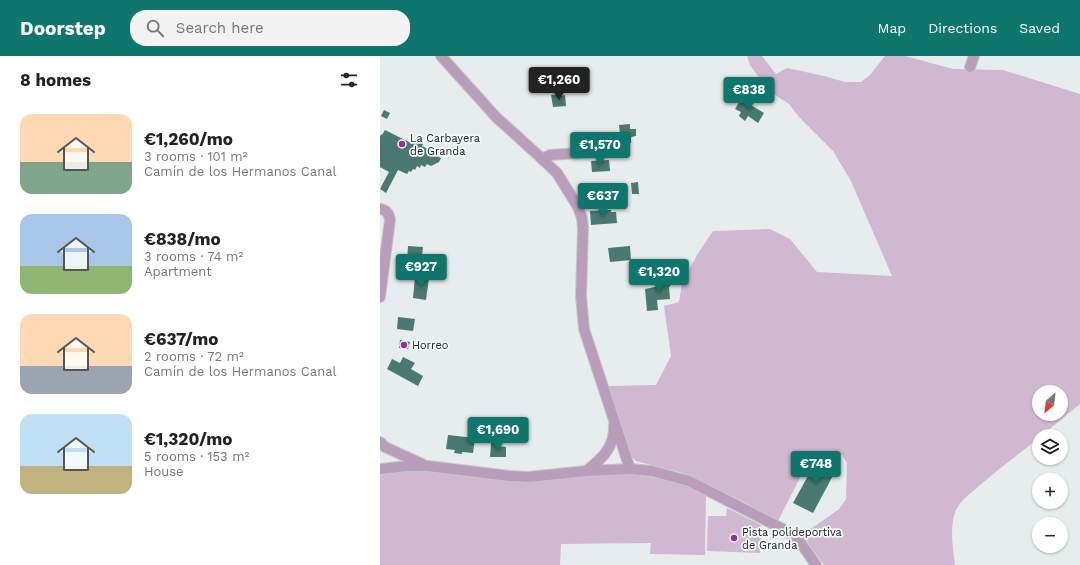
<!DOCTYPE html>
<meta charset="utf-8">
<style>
:root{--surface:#fff;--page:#f2f2f2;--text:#222;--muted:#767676;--accent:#0f766e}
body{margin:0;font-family:"Work Sans",sans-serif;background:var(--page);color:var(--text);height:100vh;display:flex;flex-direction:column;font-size:15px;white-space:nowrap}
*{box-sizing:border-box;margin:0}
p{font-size:13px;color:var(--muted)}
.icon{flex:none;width:22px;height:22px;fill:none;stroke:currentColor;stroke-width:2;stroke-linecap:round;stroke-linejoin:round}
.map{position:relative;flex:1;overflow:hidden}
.panel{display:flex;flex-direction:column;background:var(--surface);width:380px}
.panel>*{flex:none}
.needle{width:26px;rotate:208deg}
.fabs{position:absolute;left:652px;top:329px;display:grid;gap:8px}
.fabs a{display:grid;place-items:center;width:36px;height:36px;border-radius:50%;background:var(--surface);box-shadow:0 1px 3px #0004;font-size:20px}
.price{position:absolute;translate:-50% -34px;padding:0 9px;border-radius:4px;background:var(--accent);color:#fff;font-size:13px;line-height:26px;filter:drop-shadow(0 1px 2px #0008)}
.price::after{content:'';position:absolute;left:50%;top:24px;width:12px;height:9px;margin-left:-6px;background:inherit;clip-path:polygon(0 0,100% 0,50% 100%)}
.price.current{background:#222;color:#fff}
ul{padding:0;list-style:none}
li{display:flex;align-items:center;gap:12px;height:100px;padding:0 20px}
li span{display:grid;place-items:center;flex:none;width:112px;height:80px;border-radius:12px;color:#555}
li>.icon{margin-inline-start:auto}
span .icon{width:48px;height:48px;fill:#fffc;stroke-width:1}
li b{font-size:17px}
h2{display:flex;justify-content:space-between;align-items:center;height:48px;padding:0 20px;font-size:17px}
header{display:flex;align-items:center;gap:24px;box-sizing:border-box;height:56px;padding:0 20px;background:var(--accent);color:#fff}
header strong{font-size:19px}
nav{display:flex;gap:22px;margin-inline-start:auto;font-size:14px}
.search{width:280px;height:36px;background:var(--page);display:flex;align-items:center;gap:10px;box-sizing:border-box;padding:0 14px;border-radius:16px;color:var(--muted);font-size:15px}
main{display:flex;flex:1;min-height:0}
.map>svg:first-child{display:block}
</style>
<header>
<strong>Doorstep</strong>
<div class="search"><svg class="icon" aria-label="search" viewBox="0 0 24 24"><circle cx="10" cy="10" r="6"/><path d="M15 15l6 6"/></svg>Search here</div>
<nav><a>Map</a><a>Directions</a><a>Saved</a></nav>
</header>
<main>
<section class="panel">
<h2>8 homes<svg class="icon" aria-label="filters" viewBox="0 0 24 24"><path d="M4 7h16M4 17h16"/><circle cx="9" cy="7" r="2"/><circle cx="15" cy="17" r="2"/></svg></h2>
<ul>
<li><span style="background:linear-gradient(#ffd9b3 60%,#7fa58c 0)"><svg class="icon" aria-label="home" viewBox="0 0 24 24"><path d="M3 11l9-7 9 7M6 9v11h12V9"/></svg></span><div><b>€1,260/mo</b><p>3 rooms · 101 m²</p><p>Camín de los Hermanos Canal</p></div></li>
<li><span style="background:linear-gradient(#a9c7e8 65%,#8fb573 0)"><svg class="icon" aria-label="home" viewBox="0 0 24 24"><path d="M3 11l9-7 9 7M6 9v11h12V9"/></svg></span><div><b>€838/mo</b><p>3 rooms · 74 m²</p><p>Apartment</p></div></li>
<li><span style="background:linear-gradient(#ffd9b3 65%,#9aa5b1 0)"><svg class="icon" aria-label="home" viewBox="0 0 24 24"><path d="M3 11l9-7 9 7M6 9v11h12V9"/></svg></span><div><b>€637/mo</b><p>2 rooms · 72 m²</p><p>Camín de los Hermanos Canal</p></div></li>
<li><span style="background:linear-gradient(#bfe0f5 65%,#c2b280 0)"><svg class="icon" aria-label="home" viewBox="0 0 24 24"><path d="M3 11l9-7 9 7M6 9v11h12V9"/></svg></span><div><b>€1,320/mo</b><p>5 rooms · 153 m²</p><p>House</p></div></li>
</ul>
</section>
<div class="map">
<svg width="700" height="509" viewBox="0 0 700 509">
<rect width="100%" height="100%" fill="#e7edec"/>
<!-- green -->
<g fill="#d0b8d1" fill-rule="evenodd">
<path d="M367 0H382L396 18 407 12 444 20 465 26H481L490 19 505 0H525L573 13 623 14 700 38V348L661 380H659V382C639 398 618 413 599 430 591 437 581 444 576 454 569 471 573 492 575 509H444L420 476 432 472 459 453 466 443 467 407 462 399 452 396 432 398 398 465 362 445 303 417 256 405 252 401 228 330 276 329 291 300 284 250 299 246 302 227 317 199 333 175 390 173 410 183 437 216 512 220 471 125 453 95 419 61 409 48 389 35 370 9ZM659 336H681V358H659Z"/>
<path d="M57 415 177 422 252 417 304 428 326 439 325 499 270 498 271 487 181 488 180 509H0V420L10 416Z"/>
<path d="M347 452 381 469 380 497 327 495 328 460H346Z"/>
</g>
<!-- building -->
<g fill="#497970">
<path d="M180 38V40L185 39 186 50 173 51 171 39Z"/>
<path d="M361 43 384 57 378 67 368 60 365 65 359 60 361 56 355 53Z"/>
<path d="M4 54 10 57 7 63 1 60Z"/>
<path d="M250 68V73H256V80L251 81V87L241 88 239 69Z"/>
<path d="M5 74 31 87 32 84 38 88 39 86 43 88 42 90 48 93 47 95 61 102 59 106 51 110 47 108 45 111 41 109 40 112 37 110 35 114 33 113 31 116 29 115 27 118 18 114 6 137 0 133 9 116 0 111V81L1 78 2 79Z"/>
<path d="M230 83H236L237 90 231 91Z"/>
<path d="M229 104 230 115 212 116 211 105Z"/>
<path d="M258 126 259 138H252L251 127Z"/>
<path d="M225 137 227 144 216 146 214 139Z"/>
<path d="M231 154V156H236L237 167 211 169 210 155Z"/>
<path d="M28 190 43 191 41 208 27 206Z"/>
<path d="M250 190 251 204 230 206 228 192Z"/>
<path d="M291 216 296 224 289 231 290 243 277 244 278 254 267 255 265 233 280 230V225Z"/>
<path d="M35 220 49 222 46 244 33 242Z"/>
<path d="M18 261 35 263 33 275 17 273Z"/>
<path d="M20 284 30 286 28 293 19 292Z"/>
<path d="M23 301 35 307 31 313 43 320 38 330 7 313 12 303 20 307Z"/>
<path d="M68 379 95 382 93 397 82 396V398L74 397 75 394 66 393Z"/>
<path d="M111 387H118L117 390 126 391V401H110Z"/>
<path d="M439 400 458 410 433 457 413 447Z"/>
</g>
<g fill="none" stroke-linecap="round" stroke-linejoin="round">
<defs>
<g id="minor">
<path d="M61 0 116 61 159 100 177 117 198 151 202 162 203 173 201 240 204 273 250 413"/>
<path d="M590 11 594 0"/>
<path d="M162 103 170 99 244 94"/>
<path d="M0 153C6 154 9 157 10 164L0 241"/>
<path d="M0 386 5 391 42 408"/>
<path d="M0 413 28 410H48L130 420 148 421 206 415 250 413 272 415 309 425 403 473 418 483 436 509"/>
<path d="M206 415C222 403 235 391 234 369"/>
</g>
</defs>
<!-- minor casing -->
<use href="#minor" stroke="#c3c8c7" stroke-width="12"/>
<!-- minor -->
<use href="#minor" stroke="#b99dba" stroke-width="10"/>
</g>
<!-- markers -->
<g fill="#903098" stroke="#f4faf9" stroke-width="1.5">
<circle cx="22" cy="88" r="4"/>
<circle cx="24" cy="289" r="4"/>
<circle cx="354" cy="482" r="4"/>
</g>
<g text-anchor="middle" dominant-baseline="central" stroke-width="3.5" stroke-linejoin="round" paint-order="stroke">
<!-- poi labels -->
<g font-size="11" fill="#202221" stroke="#f4faf9" text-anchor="start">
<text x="30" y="82">La Carbayera<tspan x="30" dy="13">de Granda</tspan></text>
<text x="32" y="289">Horreo</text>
<text x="362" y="476">Pista polideportiva<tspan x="362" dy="13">de Granda</tspan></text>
</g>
</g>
</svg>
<div class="fabs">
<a><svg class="needle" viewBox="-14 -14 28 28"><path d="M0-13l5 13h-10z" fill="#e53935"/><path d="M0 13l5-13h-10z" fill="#767676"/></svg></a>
<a><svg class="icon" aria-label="layers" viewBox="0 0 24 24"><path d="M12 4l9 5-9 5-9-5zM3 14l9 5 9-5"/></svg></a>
<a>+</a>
<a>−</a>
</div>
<b class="price current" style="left:179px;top:45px">€1,260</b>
<b class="price" style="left:369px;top:55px">€838</b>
<b class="price" style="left:220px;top:110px">€1,570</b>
<b class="price" style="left:223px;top:161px">€637</b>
<b class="price" style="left:41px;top:232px">€927</b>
<b class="price" style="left:279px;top:237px">€1,320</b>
<b class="price" style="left:118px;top:395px">€1,690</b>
<b class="price" style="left:436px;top:429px">€748</b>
</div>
</main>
